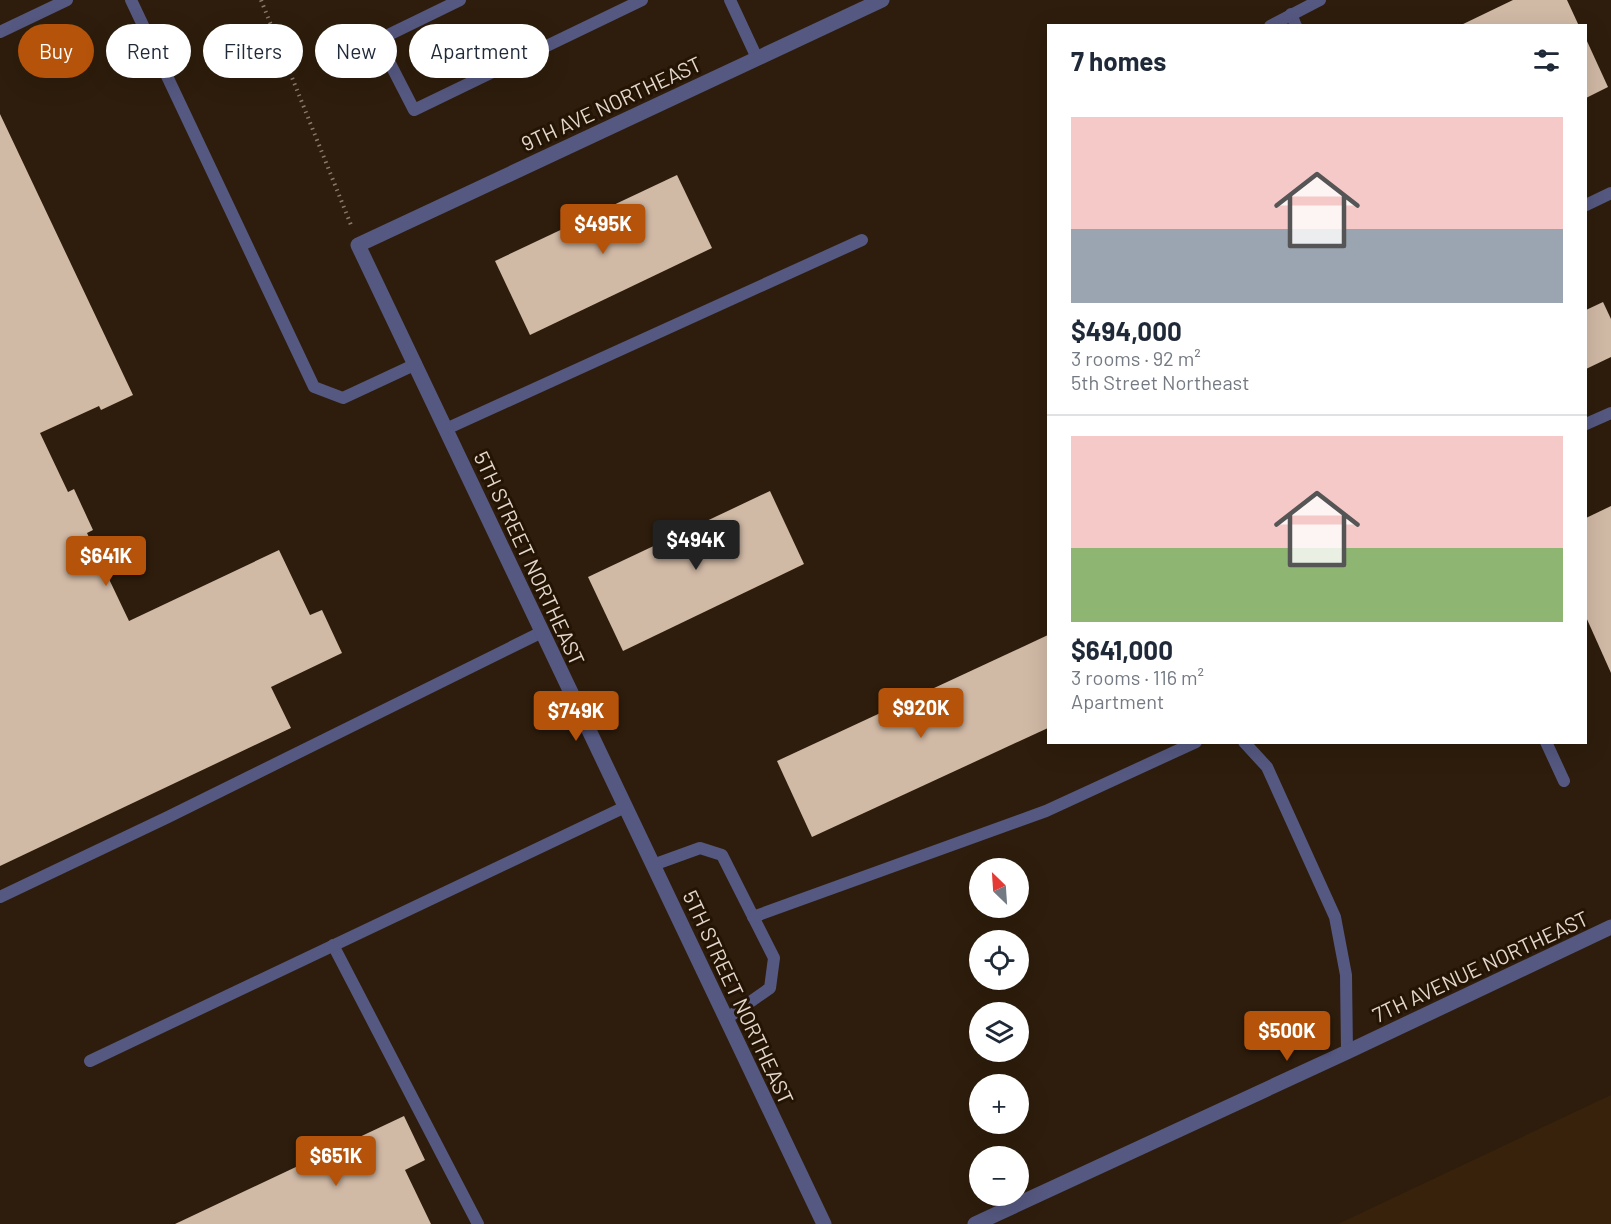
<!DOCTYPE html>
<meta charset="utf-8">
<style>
:root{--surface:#fff;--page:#f2f2f3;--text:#1f2937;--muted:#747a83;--line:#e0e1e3;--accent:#b45309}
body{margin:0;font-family:Barlow,sans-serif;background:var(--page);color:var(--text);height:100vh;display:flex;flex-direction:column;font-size:22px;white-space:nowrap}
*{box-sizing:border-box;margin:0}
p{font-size:20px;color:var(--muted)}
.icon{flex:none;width:33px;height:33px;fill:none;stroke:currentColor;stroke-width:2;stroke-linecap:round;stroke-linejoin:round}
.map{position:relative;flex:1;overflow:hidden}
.sheet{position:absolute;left:1047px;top:24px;width:540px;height:720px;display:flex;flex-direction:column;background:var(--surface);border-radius:0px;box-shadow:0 6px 24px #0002}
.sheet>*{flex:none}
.guide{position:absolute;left:18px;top:24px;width:570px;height:54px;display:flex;gap:12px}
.needle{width:39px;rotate:335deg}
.fabs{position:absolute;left:969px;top:858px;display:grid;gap:12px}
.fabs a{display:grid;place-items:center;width:60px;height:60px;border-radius:50%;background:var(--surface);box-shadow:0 6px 24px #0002;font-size:30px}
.price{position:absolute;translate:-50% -51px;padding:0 14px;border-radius:6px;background:var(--accent);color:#fff;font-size:20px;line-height:39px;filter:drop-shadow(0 2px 3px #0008)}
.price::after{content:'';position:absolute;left:50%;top:36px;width:18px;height:14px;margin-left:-9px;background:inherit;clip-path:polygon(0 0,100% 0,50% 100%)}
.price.selected{background:#222;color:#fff}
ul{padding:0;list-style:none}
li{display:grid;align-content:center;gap:12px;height:318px;padding:0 24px}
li+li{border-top:2px solid var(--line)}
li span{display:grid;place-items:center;height:186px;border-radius:0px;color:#555}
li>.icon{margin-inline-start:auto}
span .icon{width:108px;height:108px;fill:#fffc;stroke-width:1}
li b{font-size:26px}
h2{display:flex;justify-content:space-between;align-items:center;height:72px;padding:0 24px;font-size:26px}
.pill{padding:0 21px;border-radius:27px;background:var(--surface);box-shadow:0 6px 24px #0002;font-size:21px;line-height:54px}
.pill.selected{background:var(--accent);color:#fff}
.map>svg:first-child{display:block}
</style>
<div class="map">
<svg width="1611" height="1224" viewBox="0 0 1611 1224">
<rect width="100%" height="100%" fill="#2e1d0c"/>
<!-- built -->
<path fill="#38220c" d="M1611 1095V1224H1338Z"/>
<!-- building -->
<g fill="#d0b9a5">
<path d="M1513 0H1567L1579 26H1459Z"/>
<path d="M1586 39 1608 87 1586 98Z"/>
<path d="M0 114 133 395 101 410 99 406 40 433 68 492 74 489 93 530 87 533 129 621 279 550 310 615 322 610 342 653 271 687 291 728 0 866Z"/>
<path d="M677 175 712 248 530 335 495 261Z"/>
<path d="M1603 302 1611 319V357L1586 369V310Z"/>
<path d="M770 491 804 564 623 651 588 577Z"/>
<path d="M1611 506V673L1586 617V518Z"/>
<path d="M1048 635V728L812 837 777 761Z"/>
<path d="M404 1116 425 1160 405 1170 431 1224H175Z"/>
</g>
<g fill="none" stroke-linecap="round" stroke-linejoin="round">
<!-- path -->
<path stroke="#87796b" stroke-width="4" stroke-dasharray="1.5 4.5" stroke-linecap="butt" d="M261 0 351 225"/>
<!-- service -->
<g stroke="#555880" stroke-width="12">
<path d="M131 0 314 387 343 398 416 364"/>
<path d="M460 0 378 40 414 110 642 0"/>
<path d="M730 0 757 58"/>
<path d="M1291 14 1296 26"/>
<path d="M1270 26 1320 0"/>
<path d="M0 32 67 0"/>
<path d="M1586 205 1611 193"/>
<path d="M1586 424 1611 413"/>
<path d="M446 429 862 240"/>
<path d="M1244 742 1267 767 1335 917 1346 975 1347 1052"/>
<path d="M1546 742 1564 781"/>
<path d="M653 865 700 848 722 855 774 958 770 988 726 1019"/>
<path d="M0 897 168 817 542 632"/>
<path d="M753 917 1046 811 1196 742"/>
<path d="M333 945 478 1224"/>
<path d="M90 1061 625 807"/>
</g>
<!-- minor -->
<path stroke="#555880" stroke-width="15" d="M824 1224 358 245 882 0"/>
<!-- tertiary -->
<path stroke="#555880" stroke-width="15" d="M975 1224 1347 1052 1611 927"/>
</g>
<g text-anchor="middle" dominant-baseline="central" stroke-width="6" stroke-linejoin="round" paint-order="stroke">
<!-- street labels -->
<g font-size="21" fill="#e4d8ce" stroke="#241404">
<text transform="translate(611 103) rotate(-25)">9TH AVE NORTHEAST</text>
<text transform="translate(530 558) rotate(65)">5TH STREET NORTHEAST</text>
<text transform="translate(1480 966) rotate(-25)">7TH AVENUE NORTHEAST</text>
<text transform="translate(739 997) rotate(65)">5TH STREET NORTHEAST</text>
</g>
</g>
</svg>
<div class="fabs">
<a><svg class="needle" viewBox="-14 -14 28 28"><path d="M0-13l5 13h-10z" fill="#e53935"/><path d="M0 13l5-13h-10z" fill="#747a83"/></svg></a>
<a><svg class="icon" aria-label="locate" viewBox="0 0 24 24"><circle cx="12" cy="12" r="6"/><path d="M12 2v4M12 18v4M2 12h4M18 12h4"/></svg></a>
<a><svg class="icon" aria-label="layers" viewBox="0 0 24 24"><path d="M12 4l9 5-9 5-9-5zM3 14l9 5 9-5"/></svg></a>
<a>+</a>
<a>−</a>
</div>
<b class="price" style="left:603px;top:255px">$495K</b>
<b class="price selected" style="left:696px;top:571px">$494K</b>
<b class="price" style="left:106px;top:587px">$641K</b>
<b class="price" style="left:921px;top:739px">$920K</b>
<b class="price" style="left:576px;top:742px">$749K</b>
<b class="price" style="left:1287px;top:1062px">$500K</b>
<b class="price" style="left:336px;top:1187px">$651K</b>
<div class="guide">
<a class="pill selected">Buy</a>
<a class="pill">Rent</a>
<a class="pill">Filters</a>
<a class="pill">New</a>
<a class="pill">Apartment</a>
</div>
<section class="sheet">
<h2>7 homes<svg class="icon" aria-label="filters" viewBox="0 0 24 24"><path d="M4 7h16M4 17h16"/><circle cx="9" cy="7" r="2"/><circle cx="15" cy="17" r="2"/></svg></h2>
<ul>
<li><span style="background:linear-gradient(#f6c9c9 60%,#9aa5b1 0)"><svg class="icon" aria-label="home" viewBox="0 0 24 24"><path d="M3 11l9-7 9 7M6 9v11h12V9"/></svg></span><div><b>$494,000</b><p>3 rooms · 92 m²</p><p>5th Street Northeast</p></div></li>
<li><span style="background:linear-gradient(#f6c9c9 60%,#8fb573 0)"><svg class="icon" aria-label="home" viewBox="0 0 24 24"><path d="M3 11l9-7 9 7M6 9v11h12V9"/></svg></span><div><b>$641,000</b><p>3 rooms · 116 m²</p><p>Apartment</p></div></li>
</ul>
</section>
</div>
